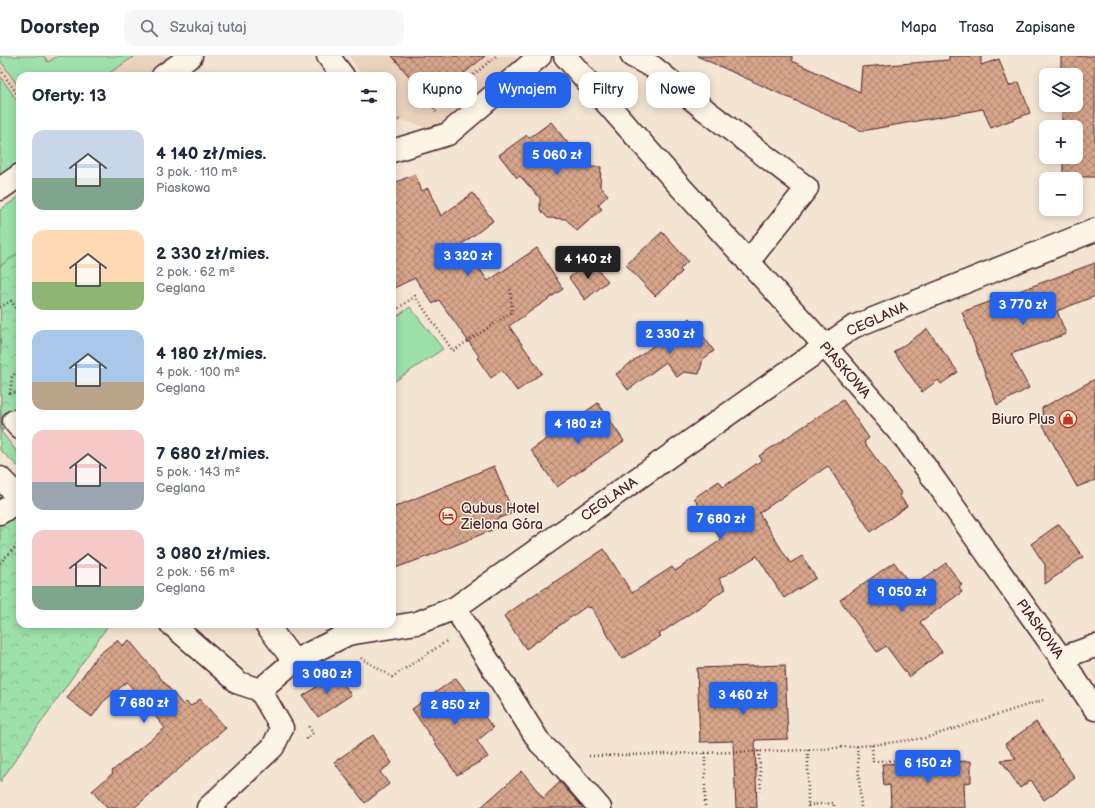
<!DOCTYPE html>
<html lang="pl">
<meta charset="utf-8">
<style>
:root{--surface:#fff;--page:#f6f6f7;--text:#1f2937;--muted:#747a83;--line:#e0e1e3;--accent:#2563eb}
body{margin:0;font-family:"Balsamiq Sans",sans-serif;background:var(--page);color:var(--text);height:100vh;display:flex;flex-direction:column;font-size:15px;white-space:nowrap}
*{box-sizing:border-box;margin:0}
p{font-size:13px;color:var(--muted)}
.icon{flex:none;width:22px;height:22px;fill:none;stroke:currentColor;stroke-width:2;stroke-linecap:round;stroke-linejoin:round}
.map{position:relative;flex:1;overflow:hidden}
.details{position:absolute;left:16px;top:16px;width:380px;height:556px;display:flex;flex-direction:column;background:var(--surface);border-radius:12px;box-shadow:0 2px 10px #0003}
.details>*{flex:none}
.guide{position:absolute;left:408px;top:16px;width:380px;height:36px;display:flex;gap:8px}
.fabs{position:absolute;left:1039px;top:12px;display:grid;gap:8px}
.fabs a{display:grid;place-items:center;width:44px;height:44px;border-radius:8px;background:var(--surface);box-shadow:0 2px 10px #0003;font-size:20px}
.price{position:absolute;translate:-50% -34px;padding:0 9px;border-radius:4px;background:var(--accent);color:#fff;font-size:13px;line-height:26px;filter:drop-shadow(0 1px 2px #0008)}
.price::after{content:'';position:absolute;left:50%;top:24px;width:12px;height:9px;margin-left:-6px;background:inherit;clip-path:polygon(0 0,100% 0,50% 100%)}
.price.current{background:#222;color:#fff}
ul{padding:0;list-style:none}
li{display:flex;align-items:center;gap:12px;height:100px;padding:0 16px}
li span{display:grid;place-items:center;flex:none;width:112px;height:80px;border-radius:12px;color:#555}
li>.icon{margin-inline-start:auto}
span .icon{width:48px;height:48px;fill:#fffc;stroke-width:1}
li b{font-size:17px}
h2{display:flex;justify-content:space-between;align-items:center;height:48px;padding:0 16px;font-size:17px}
.chip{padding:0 14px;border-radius:12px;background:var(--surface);box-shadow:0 2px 10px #0003;font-size:14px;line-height:36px}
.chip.current{background:var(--accent);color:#fff}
header{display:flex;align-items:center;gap:24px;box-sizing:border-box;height:56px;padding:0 20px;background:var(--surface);border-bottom:1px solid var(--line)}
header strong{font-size:19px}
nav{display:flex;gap:22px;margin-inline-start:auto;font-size:14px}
.search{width:280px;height:36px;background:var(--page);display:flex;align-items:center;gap:10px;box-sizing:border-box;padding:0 14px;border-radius:12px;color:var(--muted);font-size:15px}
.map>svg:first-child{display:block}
</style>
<header>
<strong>Doorstep</strong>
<div class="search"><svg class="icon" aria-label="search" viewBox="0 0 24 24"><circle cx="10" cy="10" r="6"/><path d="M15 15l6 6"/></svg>Szukaj tutaj</div>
<nav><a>Mapa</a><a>Trasa</a><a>Zapisane</a></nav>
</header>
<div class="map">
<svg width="1095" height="752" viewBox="0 0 1095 752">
<defs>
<pattern id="park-crowns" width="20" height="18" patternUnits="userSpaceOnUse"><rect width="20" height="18" fill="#9de0aa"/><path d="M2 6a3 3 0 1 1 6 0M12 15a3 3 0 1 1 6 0" fill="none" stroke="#89c092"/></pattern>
<pattern id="building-cross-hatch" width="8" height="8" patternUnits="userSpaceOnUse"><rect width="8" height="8" fill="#d6a58a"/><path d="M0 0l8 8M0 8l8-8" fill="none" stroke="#b08671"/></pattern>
</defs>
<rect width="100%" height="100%" fill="#f4e5d3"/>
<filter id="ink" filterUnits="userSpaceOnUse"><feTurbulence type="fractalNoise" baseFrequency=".025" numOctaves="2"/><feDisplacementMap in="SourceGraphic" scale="8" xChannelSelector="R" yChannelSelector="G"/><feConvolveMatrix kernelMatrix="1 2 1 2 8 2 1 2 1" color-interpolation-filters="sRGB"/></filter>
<g filter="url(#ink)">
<!-- built -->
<g fill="#ebd2bd">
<path d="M0 0H188L160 20H20V120L0 134Z"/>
<path d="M349 0H514L522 15 448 78 395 62 392 59V20H363Z"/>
</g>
<!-- green -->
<g fill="#9de0aa" stroke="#74806a">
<path d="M0 0H44L48 6 58 0H135L105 20H20V33L0 4Z"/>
<path d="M0 20 20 49V109L0 123Z"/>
<path d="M20 140V231L0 233V154Z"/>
<path d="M410 251 443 293 392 327V264Z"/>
<path d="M0 353 20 361 1 375 20 400V412L0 394Z"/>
</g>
<!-- park -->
<g fill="url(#park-crowns)" stroke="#74806a">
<path d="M20 196V361L1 374 0 210Z"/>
<path d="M0 441 20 459V568H109L0 726Z"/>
</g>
<!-- building -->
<g fill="url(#building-cross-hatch)" stroke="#4a1f2b">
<path d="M392 0H485L430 45Z"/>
<path d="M697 0H792V5L860 36 862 11 949 4V0H981V9L999 3 1009 30 1019 26 1030 57 991 72 983 53 862 75Z"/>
<path d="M1061 0H1095V121H1063V101H1076V71H1062V49H1076V19H1061Z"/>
<path d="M551 66 578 100 588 111H601L600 130 608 139 598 149 602 153 577 175 566 163 548 162 540 154V142L520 120 517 122 499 99 527 79 529 82Z"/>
<path d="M415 118 422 135 428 132 441 160 473 137 493 165 462 188 488 225 537 192 563 233 509 270 542 317 517 335 502 314 491 322 477 302 479 300 439 244 433 248 415 222 392 233V128Z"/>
<path d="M662 176 688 205 680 213 682 216 655 240 626 209Z"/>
<path d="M590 205 608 225 585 244 569 222Z"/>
<path d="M1095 207V240L1057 255 1066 278 1011 298 1029 332 997 349 962 256Z"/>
<path d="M690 262 714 295 703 303 699 318 684 316 677 321 666 306 628 334 616 318Z"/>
<path d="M927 273 958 316 941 328 938 324 922 336 894 296Z"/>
<path d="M1095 323V424L1077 431 1043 369 1042 352Z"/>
<path d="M843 344 869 382 864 386 902 438 899 439 907 450 871 476 828 410 759 457 790 507 802 500 816 522 784 542 757 500 719 523 726 533 712 542V543L659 578 661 580 622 603 591 551 589 552 587 550 526 593 504 560 538 536V537L604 493 632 537 672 511 675 515 721 484 694 442 719 425 723 431 762 404 759 400Z"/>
<path d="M598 347 624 385 557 431 531 394Z"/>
<path d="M494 410 513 457 496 463 499 471 429 500 392 513V452Z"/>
<path d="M1059 468 1083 501 1045 528V509L1031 488Z"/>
<path d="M894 506 912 531 946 507 962 529 959 531 962 536 920 566 942 596 909 621 886 590 877 596 840 544Z"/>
<path d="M117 584 122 590 129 584 183 649 186 646 191 650 200 643 226 672 134 752H107L92 735 113 717 112 715 165 672 127 626 103 646 92 661 67 642 97 600Z"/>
<path d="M785 609 788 683 755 684 757 752H736L733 685 700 686 697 612Z"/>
<path d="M337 617 351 639 318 661 303 640Z"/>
<path d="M456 622 493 672 477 685 488 701 457 719 412 653Z"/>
<path d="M1036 666 1061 702H1063L1062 703 1075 722 1044 744 1031 724 1020 732 1001 704 1016 703 1005 688Z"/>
<path d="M373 679 392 707 380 716 389 728 365 747 334 706Z"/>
<path d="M971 705V726L964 727 965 752H891L890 729 884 730 882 708Z"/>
<path d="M522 715 543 742 560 726 583 752H480Z"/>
</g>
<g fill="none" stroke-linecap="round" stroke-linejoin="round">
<defs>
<g id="minor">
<path d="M328 0 343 20"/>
<path d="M565 0 676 126 825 290 907 385 1061 602 1095 653"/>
<path d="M632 0 653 11 704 53 807 132 748 206"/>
<path d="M163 20 191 0"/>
<path d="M392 95 448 78 540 0"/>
<path d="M0 133 20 119"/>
<path d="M14 365 20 372"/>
<path d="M0 422 20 442"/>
<path d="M0 457 20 443"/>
<path d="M455 552 540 687 558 704 600 752"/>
<path d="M171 568 239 627 260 634"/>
<path d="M266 568 294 605"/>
<path d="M1061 602 1095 590"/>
<path d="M260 634 294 605 348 578 417 567 455 552 785 318 853 271 1095 174"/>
<path d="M208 752 273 691 282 672 260 634"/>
</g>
</defs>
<!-- minor casing -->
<use href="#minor" stroke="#4a1f2b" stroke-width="25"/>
<!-- path -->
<g stroke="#4a1f2b" stroke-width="2.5" stroke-dasharray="1 3" stroke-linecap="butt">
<path d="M0 13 20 42"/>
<path d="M209 15 212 20"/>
<path d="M436 56 434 52 496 0"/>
<path d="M392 59 395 62 401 65"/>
<path d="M0 251 11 245 20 258"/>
<path d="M392 257 415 240 453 295 512 256 510 230"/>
<path d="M20 312 12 321 10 337 20 336"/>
<path d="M0 507 20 486"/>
<path d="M361 602 392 621 447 585"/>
<path d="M306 683 313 677 308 669"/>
<path d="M872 689 873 705 924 704V706"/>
<path d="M857 690 861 752"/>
<path d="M808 694V752"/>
<path d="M759 695 761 738"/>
<path d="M705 697V752"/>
<path d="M589 700 808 694 872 689 925 682 1043 644"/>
<path d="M808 749 834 747V752"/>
</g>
<!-- minor -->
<use href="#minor" stroke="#fcf5e5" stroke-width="22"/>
</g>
</g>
<!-- icons -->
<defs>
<symbol id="shop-ring" viewBox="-11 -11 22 22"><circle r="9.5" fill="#fcf5e5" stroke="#c8321e" stroke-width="1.5"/><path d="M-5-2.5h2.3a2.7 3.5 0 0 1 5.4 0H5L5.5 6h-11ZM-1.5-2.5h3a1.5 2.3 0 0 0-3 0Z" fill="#c8321e"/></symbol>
<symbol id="hotel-ring" viewBox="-11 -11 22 22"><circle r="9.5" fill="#fcf5e5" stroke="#c8321e" stroke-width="1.5"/><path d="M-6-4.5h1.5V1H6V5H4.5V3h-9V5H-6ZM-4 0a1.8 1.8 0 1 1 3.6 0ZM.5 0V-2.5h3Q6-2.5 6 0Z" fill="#c8321e"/></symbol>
</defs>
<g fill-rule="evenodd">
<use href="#shop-ring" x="1058" y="353" width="20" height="20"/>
<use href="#hotel-ring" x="438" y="450" width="20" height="20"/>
</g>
<g text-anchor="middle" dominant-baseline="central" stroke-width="3" stroke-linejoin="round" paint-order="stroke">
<!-- street labels -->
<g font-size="14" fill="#4a1f2b" stroke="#fcf5e5">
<text transform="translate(877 263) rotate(-24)">CEGLANA</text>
<text transform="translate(845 314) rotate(49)">PIASKOWA</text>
<text transform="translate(609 443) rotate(-35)">CEGLANA</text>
<text transform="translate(1040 573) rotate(54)">PIASKOWA</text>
</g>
<!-- poi labels -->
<g font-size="14" fill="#4a1f2b" stroke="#fcf5e5" text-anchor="end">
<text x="1055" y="363">Biuro Plus</text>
<text x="461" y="452" text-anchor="start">Qubus Hotel<tspan x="461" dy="16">Zielona Góra</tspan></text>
</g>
</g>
</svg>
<div class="fabs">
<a><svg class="icon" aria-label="layers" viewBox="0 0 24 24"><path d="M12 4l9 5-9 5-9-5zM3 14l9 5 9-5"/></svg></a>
<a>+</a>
<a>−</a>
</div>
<b class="price" style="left:557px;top:120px">5 060 zł</b>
<b class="price" style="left:468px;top:221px">3 320 zł</b>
<b class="price current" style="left:588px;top:224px">4 140 zł</b>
<b class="price" style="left:1023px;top:270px">3 770 zł</b>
<b class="price" style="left:670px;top:299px">2 330 zł</b>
<b class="price" style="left:578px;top:389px">4 180 zł</b>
<b class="price" style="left:721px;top:484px">7 680 zł</b>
<b class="price" style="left:902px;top:557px">9 050 zł</b>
<b class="price" style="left:327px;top:639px">3 080 zł</b>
<b class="price" style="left:743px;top:660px">3 460 zł</b>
<b class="price" style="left:144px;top:668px">7 680 zł</b>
<b class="price" style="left:455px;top:670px">2 850 zł</b>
<b class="price" style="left:928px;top:728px">6 150 zł</b>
<div class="guide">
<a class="chip">Kupno</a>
<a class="chip current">Wynajem</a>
<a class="chip">Filtry</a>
<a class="chip">Nowe</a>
</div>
<section class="details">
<h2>Oferty: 13<svg class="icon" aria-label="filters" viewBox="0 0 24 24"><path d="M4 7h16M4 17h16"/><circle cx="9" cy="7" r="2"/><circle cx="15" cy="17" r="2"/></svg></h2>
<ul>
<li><span style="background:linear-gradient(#c9d6e8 60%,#7fa58c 0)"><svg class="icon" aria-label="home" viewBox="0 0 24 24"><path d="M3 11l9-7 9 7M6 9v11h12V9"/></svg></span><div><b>4 140 zł/mies.</b><p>3 pok. · 110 m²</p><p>Piaskowa</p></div></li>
<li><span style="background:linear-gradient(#ffd9b3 65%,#8fb573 0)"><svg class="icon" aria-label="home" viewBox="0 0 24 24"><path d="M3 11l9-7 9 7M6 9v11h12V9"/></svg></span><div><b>2 330 zł/mies.</b><p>2 pok. · 62 m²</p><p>Ceglana</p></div></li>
<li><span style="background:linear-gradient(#a9c7e8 65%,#b9a48a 0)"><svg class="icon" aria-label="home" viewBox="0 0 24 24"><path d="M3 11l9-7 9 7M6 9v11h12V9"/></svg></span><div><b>4 180 zł/mies.</b><p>4 pok. · 100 m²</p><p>Ceglana</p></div></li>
<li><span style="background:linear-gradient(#f6c9c9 65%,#9aa5b1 0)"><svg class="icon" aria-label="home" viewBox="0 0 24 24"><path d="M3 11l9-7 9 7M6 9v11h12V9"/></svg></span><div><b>7 680 zł/mies.</b><p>5 pok. · 143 m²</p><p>Ceglana</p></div></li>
<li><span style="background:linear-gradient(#f6c9c9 70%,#7fa58c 0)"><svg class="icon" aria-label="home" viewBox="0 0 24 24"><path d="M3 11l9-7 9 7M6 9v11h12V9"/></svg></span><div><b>3 080 zł/mies.</b><p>2 pok. · 56 m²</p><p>Ceglana</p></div></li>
</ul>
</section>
</div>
